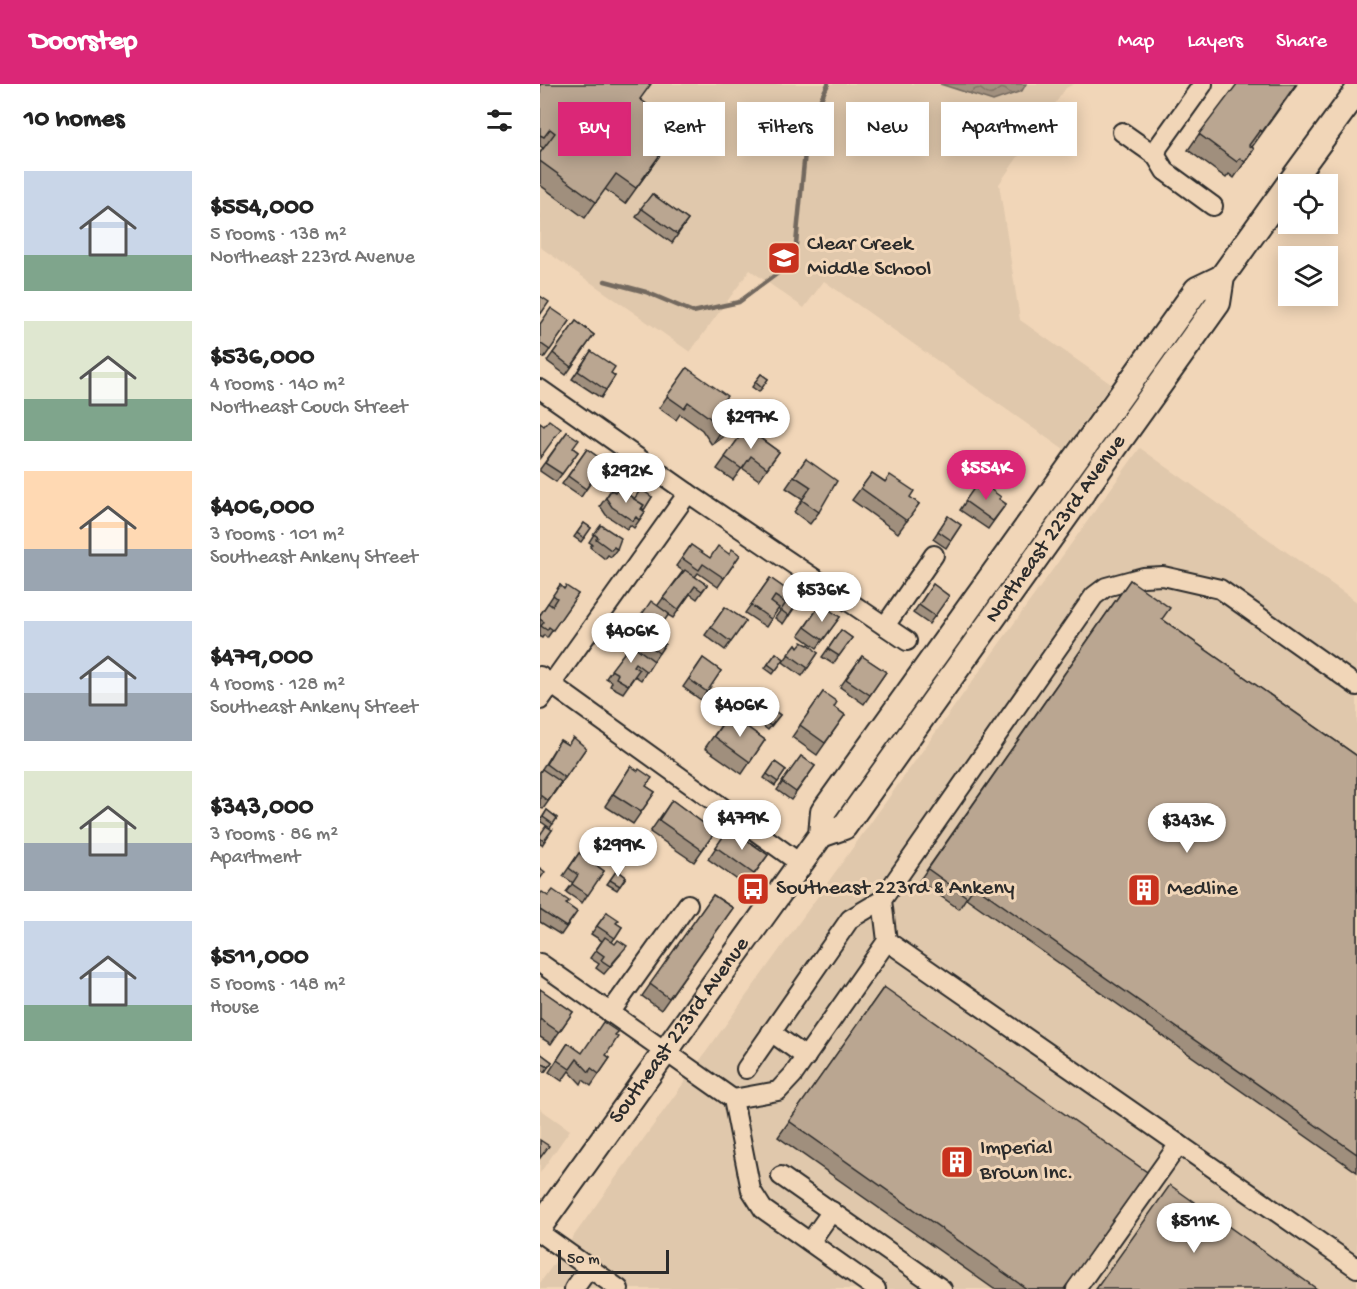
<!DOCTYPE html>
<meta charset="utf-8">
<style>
:root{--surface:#fff;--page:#f2f2f2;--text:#222;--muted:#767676;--accent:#db2777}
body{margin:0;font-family:"Gochi Hand",sans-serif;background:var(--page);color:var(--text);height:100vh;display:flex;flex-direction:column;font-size:22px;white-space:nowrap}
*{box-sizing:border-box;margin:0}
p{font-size:20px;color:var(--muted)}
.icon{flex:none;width:33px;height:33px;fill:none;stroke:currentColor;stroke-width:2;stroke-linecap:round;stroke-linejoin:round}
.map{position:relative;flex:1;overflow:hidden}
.side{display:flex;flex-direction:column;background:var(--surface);width:540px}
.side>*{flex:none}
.top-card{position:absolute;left:18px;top:18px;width:570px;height:54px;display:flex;gap:12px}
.controls{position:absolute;left:738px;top:90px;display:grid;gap:12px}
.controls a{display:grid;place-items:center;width:60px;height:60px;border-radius:0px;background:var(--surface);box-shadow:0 3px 15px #0003;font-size:30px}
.scale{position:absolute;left:18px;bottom:15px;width:111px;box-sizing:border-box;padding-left:6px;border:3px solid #2b2b2b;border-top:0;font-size:16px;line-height:21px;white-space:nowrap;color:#2b2b2b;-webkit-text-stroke:4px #f1d6b8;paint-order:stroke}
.price{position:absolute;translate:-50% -51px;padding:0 14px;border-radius:21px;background:#fff;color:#222;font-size:20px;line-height:39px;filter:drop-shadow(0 2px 3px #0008)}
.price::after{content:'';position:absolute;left:50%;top:36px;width:18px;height:14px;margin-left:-9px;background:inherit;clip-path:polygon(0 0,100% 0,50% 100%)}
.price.selected{background:var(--accent);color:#fff}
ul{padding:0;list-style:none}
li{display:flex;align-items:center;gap:18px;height:150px;padding:0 24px}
li span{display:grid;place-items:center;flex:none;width:168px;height:120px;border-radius:0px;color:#555}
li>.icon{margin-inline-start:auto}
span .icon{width:72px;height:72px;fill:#fffc;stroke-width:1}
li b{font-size:26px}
h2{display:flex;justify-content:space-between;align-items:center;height:72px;padding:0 24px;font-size:26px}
.tag{padding:0 21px;border-radius:0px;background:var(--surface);box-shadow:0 3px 15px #0003;font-size:21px;line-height:54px}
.tag.selected{background:var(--accent);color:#fff}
header{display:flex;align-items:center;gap:36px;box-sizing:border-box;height:84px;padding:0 30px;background:var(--accent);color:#fff}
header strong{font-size:28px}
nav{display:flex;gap:33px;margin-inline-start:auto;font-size:21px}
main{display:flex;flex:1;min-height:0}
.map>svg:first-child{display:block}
</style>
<header>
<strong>Doorstep</strong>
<nav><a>Map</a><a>Layers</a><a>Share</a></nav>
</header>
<main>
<section class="side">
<h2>10 homes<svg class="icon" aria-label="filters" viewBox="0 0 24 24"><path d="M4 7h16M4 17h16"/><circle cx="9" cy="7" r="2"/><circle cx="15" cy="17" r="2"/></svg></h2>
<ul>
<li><span style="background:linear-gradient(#c9d6e8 70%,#7fa58c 0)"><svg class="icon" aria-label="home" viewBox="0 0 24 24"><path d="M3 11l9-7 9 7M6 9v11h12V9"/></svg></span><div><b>$554,000</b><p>5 rooms · 138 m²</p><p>Northeast 223rd Avenue</p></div></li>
<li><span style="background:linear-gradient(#dfe7d0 65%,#7fa58c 0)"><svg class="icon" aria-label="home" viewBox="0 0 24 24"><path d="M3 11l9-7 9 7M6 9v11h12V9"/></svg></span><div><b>$536,000</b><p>4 rooms · 140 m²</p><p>Northeast Couch Street</p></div></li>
<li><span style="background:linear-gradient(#ffd9b3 65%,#9aa5b1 0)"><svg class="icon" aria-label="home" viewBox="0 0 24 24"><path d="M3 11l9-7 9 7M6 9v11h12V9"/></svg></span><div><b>$406,000</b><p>3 rooms · 101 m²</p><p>Southeast Ankeny Street</p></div></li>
<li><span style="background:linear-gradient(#c9d6e8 60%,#9aa5b1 0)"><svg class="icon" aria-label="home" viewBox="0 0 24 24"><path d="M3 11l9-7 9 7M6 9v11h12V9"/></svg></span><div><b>$479,000</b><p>4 rooms · 128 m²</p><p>Southeast Ankeny Street</p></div></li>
<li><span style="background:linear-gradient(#dfe7d0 60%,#9aa5b1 0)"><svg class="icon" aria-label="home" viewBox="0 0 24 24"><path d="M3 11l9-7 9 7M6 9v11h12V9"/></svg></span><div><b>$343,000</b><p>3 rooms · 86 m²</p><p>Apartment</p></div></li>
<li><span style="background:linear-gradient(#c9d6e8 70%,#7fa58c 0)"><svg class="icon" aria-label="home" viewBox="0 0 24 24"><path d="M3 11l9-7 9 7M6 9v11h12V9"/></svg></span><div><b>$511,000</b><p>5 rooms · 148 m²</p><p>House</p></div></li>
</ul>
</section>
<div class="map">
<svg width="817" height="1205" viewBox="0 0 817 1205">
<defs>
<pattern id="water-waves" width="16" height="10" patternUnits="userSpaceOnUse" patternTransform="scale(1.5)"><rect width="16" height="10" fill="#a39280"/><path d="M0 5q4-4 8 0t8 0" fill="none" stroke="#857769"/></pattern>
</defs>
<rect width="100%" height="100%" fill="#f1d6b8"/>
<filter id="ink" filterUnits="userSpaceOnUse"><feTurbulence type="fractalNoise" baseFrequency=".0167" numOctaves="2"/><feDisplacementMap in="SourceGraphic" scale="12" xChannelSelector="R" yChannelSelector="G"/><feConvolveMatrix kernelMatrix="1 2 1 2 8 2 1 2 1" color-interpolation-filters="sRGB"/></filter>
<g filter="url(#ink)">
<!-- built -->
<g fill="#e0c8ac">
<path d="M0 0H534L526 4 459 100 480 236 571 300 524 366 284 197 264 224 210 186 150 268 0 163Z"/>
<path d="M600 364 817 518V1205H0V1199Z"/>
<path d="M0 1025 30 1046 0 1089Z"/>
</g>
<!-- water -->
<path fill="url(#water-waves)" stroke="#73695e" stroke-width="1.5" d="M400 0H486L482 7 453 17Z"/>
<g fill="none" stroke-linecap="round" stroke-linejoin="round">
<!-- stream -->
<g stroke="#73695e" stroke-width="4.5">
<path d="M279 19 288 0"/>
<path d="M65 197 106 208 153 228 199 218 242 186 256 160 266 58 271 42"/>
</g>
<defs>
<g id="minor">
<path d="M663 0 618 63 616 72 625 87 673 122"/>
<path d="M582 48 616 72"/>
<path d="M0 305 148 409 367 557"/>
<path d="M345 542 394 471"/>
<path d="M0 592 261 780"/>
<path d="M0 616 148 409"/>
<path d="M347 857 817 1184"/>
<path d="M0 879 193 1015 211 1106 223 1125 336 1205"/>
<path d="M70 929 148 820"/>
<path d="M231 948 266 973"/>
<path d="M206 985 310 835 342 816"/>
<path d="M193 1015 238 1007 253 991 347 857 342 816 554 512 566 503 603 493 623 492 680 505 817 602"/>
<path d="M241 1092 402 1205"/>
<path d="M0 1149 79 1205"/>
<path d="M270 1158 292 1127"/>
<path d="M34 1205 49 1184"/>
<path d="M536 1205 639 1060"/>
</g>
<g id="major">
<path d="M749 100 817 7"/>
<path id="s1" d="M281 751 304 743 678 219 682 193 748 101"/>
<path id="s2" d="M0 1142 281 751 283 728 657 205 682 193"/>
</g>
</defs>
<!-- minor casing -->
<use href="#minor" stroke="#2b2b2b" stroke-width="22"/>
<!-- major casing -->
<use href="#major" stroke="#2b2b2b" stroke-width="28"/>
<!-- minor -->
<use href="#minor" stroke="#f1d6b8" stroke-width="18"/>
<!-- major -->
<use href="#major" stroke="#f1d6b8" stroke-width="24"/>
</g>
<!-- wall -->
<g fill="#a08f7d" stroke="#2b2b2b" stroke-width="1.5">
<path d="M0 0 100 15 135 50 85 120 65 105 45 134 0 101V69L3 64 0 62Z"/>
<path d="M757 0 712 63 714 65 694 94 689 90 686 94 648 66 659 50Z"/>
<path d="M112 110 148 136 132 159 96 133Z"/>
<path d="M30 237 4 274 0 271V240Z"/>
<path d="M36 237 54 251 26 291 7 277Z"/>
<path d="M51 267 71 289 75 292 61 314 32 295Z"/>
<path d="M147 284 185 315 190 348 172 361 162 346 140 330 136 336 119 324Z"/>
<path d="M221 290 228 295 219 308 212 303Z"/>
<path d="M206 344 239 368 219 396 202 384 193 396 177 385Z"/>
<path d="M27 348 33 364 38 368 16 398 0 387V385Z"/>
<path d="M47 365 65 378 41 413 22 400Z"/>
<path d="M266 375 279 428 270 440 254 428 263 415 246 404Z"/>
<path d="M332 389 379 420 358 449 312 416Z"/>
<path d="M439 397 459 415 466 420 448 445 420 426Z"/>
<path d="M71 406 94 415 112 413 103 427 105 428 94 444 90 441 87 445 66 431 60 422Z"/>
<path d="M408 432 421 441 406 464 393 455Z"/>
<path d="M44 439 51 444 41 458 34 453Z"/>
<path d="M54 450 77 465 71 473 68 471 65 475 50 463 52 460 49 458Z"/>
<path d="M151 461 170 474 189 470 200 471 178 503 158 489 155 493 167 501 157 515 150 510 133 534 128 531 114 551 125 560 101 596 95 592 83 609 70 602 72 598 66 594 87 565 75 556 90 535 96 539 118 521 143 487 136 482Z"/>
<path d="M230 494 260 515 243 540 235 534 240 527 238 525 226 543 205 529Z"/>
<path d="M590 496 622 535 817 672V1088L426 814 419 825 379 797Z"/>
<path d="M393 500 409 512 389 540 373 529Z"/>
<path d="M20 501 24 505 38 510 7 554 4 551 2 554 0 553V531Z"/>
<path d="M185 523 206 537 185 566 165 551Z"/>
<path d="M278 524 286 529 300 533 277 564 259 551Z"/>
<path d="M301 546 312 554 293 580 282 573Z"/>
<path d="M256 560 258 563 278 569 262 592 243 578Z"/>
<path d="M236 569 244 575 233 590 225 584Z"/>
<path d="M322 572 346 588 324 620 300 603Z"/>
<path d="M163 574 181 587 161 616 143 603Z"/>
<path d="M283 608 294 623 305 631 277 671 252 653Z"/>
<path d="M229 623 240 631 228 646 218 638Z"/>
<path d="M189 630 225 656 202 690 165 664Z"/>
<path d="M20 656 28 661 46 664 3 725 0 723V688Z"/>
<path d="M261 672 275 682 251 716 237 706Z"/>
<path d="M235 678 246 686 235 702 224 694Z"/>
<path d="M91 682 106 702 115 708 93 740 65 722Z"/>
<path d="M132 716 175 748 154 778 110 748Z"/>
<path d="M7 726 17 734 10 744 0 737Z"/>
<path d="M189 744 228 771 206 802 168 775Z"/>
<path d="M12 746 2 761 0 760V751Z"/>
<path d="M39 769 64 787 42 819 26 808 33 799 23 792Z"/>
<path d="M77 786 86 793 77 806 67 800Z"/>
<path d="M0 810 8 812 26 820 37 828 21 851 0 838Z"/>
<path d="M173 811 193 824 121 926 102 912Z"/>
<path d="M67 828 76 839 82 843 72 858 81 870 64 890 56 884 59 880 50 874 62 857 51 850Z"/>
<path d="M344 903 524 1205H454L238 1053Z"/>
<path d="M0 905 33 928 11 960 0 953Z"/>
<path d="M75 951 66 971 70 974 51 1002 43 996 41 1000 29 987 22 997 9 988 28 959 42 969Z"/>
<path d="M0 969 12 978 5 988 0 984Z"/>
</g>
<!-- shaded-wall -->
<path fill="#827466" stroke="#2b2b2b" stroke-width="1.5" d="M199 336 190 348 172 361 180 349Z"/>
<!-- building -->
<g fill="#baa691" stroke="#2b2b2b" stroke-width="1.5">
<path d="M0 0H111L100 15 137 42 133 48 135 50 96 104 76 90 56 118 0 77V69L15 49 10 45 4 53 0 51Z"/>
<path d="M697 0H756L722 48 720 46 709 61 714 65 705 78 700 74 697 78 659 50Z"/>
<path d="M112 110 148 136 137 150 101 124Z"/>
<path d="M0 212 9 218 0 231Z"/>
<path d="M11 224 30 237 10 266 0 259V240Z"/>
<path d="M36 237 54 251 31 283 13 269Z"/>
<path d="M51 267 75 283 71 289 75 292 66 306 38 287Z"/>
<path d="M147 284 187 312 184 315 199 336 180 349 170 334 148 318 144 324 127 312Z"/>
<path d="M221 290 228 295 222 304 215 298Z"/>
<path d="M9 336 21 345 0 374V339L4 342Z"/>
<path d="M206 344 239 368 227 384 211 372 202 385 185 373Z"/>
<path d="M27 348 39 356 33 364 38 368 22 390 5 379Z"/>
<path d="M47 365 65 378 46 405 28 392Z"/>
<path d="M266 375 297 397 279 428 262 416 271 403 254 392Z"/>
<path d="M332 389 345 398 350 391 374 407 370 413 379 420 367 437 321 404Z"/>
<path d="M439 397 461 413 459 415 466 420 453 437 425 417Z"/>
<path d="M78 404 104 421 101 425 105 428 99 436 96 433 93 437 72 423 66 414 71 406 75 408Z"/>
<path d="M101 405 112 413 104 426 102 424 104 421 94 415Z"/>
<path d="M408 432 421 441 411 456 398 447Z"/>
<path d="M44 439 51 444 44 454 37 449Z"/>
<path d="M61 441 81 454 77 465 74 463 71 466 56 455 58 453 54 450Z"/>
<path d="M151 461 170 474 178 462 189 470 192 465 200 471 184 494 163 480 159 486 142 474Z"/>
<path d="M145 486 167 501 162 507 155 502 138 526 123 514Z"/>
<path d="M230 494 260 515 249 532 241 526 246 519 235 512 231 518 239 524 231 535 211 521Z"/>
<path d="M590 496 630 524 622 535 817 672V1070L435 802 427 813 388 785Z"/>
<path d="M393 500 409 512 395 532 379 521Z"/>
<path d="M20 501 24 505 26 502 38 510 13 546 9 543 7 546 1 542 4 538 0 535V531L8 519 12 522 17 514 13 511Z"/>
<path d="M111 517 129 530 114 551 125 560 119 569 84 544 90 535 96 539Z"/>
<path d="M185 523 206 537 191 558 171 543Z"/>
<path d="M278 524 286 529 288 525 300 533 283 556 265 543Z"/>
<path d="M301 546 312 554 299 572 288 565Z"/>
<path d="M262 558 268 561 269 560 278 569 268 584 248 570 256 560 258 563Z"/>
<path d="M91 560 114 577 107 588 95 579 93 582 99 586 88 601 76 594 78 590 71 586Z"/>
<path d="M236 569 244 575 236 586 228 580Z"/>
<path d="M322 572 346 588 330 611 306 595Z"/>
<path d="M163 574 181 587 167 608 149 595Z"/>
<path d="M283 608 297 618 294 623 305 631 285 659 260 641Z"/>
<path d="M229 623 240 631 231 642 220 634Z"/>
<path d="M189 630 225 656 210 678 174 652Z"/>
<path d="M33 653 46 664 25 694 6 680 20 656 28 661Z"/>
<path d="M261 672 275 682 256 708 242 698Z"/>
<path d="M235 678 246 686 238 698 227 690Z"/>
<path d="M91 682 98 687 99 685 112 694 106 702 115 708 101 728 73 710Z"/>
<path d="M2 685 21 698 8 717 0 711V688Z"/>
<path d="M132 716 175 748 162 766 119 736Z"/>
<path d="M7 726 17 734 13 740 3 733Z"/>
<path d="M6 742 12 746 4 757 0 754V751Z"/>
<path d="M189 744 228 771 214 790 176 763Z"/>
<path d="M39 769 64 787 48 811 32 800 38 791 29 784Z"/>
<path d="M0 784 5 788 0 795Z"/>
<path d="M77 786 86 793 80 802 70 796Z"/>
<path d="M13 806 29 817 26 820 37 828 26 843 0 826V810L2 808 8 812Z"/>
<path d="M173 811 193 824 129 914 110 900Z"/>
<path d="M67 828 79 836 76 839 82 843 75 854 57 842Z"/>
<path d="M65 853 75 860 78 856 87 862 70 882 61 876 64 872 56 866Z"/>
<path d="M344 903 607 1088 524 1205H487L249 1037Z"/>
<path d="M0 905 33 928 19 948 0 935Z"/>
<path d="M63 938 78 948 75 951 78 953 66 971 70 974 59 990 51 984 49 988 37 975 30 985 17 976 28 959 42 969Z"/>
<path d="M0 969 12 978 8 983 0 978Z"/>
<path d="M0 1056 9 1062 0 1074Z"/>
<path d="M630 1101 777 1205H556Z"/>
</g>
</g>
<!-- icons -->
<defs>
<symbol id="school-square" viewBox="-11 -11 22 22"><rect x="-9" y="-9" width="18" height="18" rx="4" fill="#c8321e" stroke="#f1d6b8"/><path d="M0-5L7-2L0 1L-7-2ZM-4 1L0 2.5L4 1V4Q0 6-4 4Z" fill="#fff"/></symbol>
<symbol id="bus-square" viewBox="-11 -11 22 22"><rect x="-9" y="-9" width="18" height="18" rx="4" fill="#c8321e" stroke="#f1d6b8"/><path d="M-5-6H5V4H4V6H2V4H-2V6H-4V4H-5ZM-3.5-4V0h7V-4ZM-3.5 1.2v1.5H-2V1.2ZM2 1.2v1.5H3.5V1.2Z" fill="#fff"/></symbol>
<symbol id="building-square" viewBox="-11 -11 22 22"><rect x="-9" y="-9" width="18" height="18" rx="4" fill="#c8321e" stroke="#f1d6b8"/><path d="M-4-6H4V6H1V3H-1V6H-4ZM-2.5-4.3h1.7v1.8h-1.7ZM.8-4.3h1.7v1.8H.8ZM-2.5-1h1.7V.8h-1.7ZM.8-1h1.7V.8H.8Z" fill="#fff"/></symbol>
</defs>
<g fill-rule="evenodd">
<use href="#school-square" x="225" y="155" width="38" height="38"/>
<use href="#bus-square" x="194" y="786" width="38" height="38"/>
<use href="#building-square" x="585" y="787" width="38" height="38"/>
<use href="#building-square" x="398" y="1059" width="38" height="38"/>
</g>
<g text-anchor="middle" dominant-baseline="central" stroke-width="6" stroke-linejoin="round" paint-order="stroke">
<!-- poi labels -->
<g font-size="22" fill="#2b2b2b" stroke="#f1d6b8" text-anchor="start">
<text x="267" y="161">Clear Creek<tspan x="267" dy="25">Middle School</tspan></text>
<text x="236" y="805">Southeast 223rd &amp; Ankeny</text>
<text x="627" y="806">Medline</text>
<text x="440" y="1065">Imperial<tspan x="440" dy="25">Brown Inc.</tspan></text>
</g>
<!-- street labels -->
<g font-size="22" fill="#2b2b2b" stroke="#f1d6b8">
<text stroke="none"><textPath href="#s1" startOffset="390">Northeast 223rd Avenue</textPath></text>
<text stroke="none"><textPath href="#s2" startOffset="240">Southeast 223rd Avenue</textPath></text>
</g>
</g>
</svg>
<div class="controls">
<a><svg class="icon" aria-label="locate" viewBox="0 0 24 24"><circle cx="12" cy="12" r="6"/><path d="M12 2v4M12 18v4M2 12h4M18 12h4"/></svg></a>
<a><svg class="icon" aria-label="layers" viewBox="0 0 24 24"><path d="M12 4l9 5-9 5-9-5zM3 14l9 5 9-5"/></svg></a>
</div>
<div class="scale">50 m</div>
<b class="price" style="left:211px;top:366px">$297K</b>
<b class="price selected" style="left:446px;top:417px">$554K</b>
<b class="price" style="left:86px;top:420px">$292K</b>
<b class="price" style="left:282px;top:539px">$536K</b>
<b class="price" style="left:91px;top:580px">$406K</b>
<b class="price" style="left:200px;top:654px">$406K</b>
<b class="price" style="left:202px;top:767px">$479K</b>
<b class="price" style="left:647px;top:770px">$343K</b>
<b class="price" style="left:78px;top:794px">$299K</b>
<b class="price" style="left:654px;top:1170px">$511K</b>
<div class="top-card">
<a class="tag selected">Buy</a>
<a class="tag">Rent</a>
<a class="tag">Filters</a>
<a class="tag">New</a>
<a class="tag">Apartment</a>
</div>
</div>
</main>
